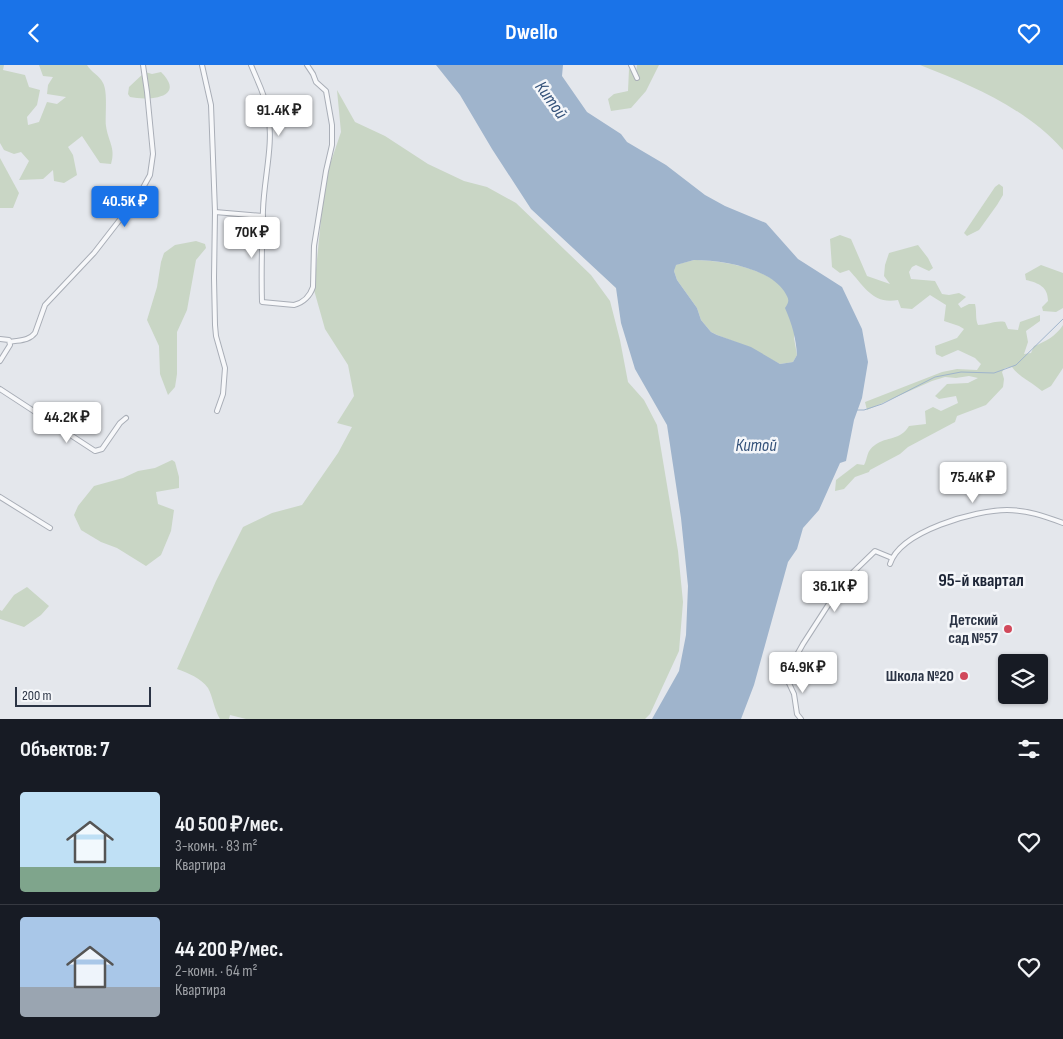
<!DOCTYPE html>
<html lang="ru">
<meta charset="utf-8">
<style>
:root{--surface:#171b24;--page:#20242c;--text:#f1f3f6;--muted:#9ea1a6;--line:#363941;--accent:#1a73e8}
body{margin:0;font-family:"Sofia Sans Condensed",sans-serif;background:var(--page);color:var(--text);height:100vh;display:flex;flex-direction:column;font-size:19px;white-space:nowrap}
*{box-sizing:border-box;margin:0}
p{font-size:16px;color:var(--muted)}
.icon{flex:none;width:28px;height:28px;fill:none;stroke:currentColor;stroke-width:2;stroke-linecap:round;stroke-linejoin:round}
.map{position:relative;height:654px;overflow:hidden}
.details{display:flex;flex-direction:column;background:var(--surface);flex:1}
.details>*{flex:none}
.tools{position:absolute;left:998px;top:589px;display:grid;gap:10px}
.tools a{display:grid;place-items:center;width:50px;height:50px;border-radius:5px;background:var(--surface);box-shadow:0 1px 4px #0004;font-size:25px}
.scale{position:absolute;left:15px;bottom:12px;width:136px;box-sizing:border-box;padding-left:5px;border:2px solid #2b3445;border-top:0;font-size:14px;line-height:18px;white-space:nowrap;color:#2b3445;-webkit-text-stroke:4px #f4f6f9;paint-order:stroke}
.price{position:absolute;translate:-50% -42px;padding:0 11px;border-radius:5px;background:#fff;color:#222;font-size:16px;line-height:32px;filter:drop-shadow(0 1px 2px #0008)}
.price::after{content:'';position:absolute;left:50%;top:30px;width:15px;height:11px;margin-left:-8px;background:inherit;clip-path:polygon(0 0,100% 0,50% 100%)}
.price.current{background:var(--accent);color:#fff}
ul{padding:0;list-style:none}
li{display:flex;align-items:center;gap:15px;height:125px;padding:0 20px}
li+li{border-top:1px solid var(--line)}
li span{display:grid;place-items:center;flex:none;width:140px;height:100px;border-radius:5px;color:#555}
li>.icon{margin-inline-start:auto}
span .icon{width:60px;height:60px;fill:#fffc;stroke-width:1}
li b{font-size:21px}
h2{display:flex;justify-content:space-between;align-items:center;height:60px;padding:0 20px;font-size:21px}
header{display:flex;justify-content:space-between;align-items:center;height:65px;padding:0 20px;background:var(--accent);color:#fff;font-size:22px;font-weight:700}
.map>svg:first-child{display:block}
</style>
<header><svg class="icon" aria-label="back" viewBox="0 0 24 24"><path d="M15 5l-7 7 7 7"/></svg>Dwello<svg class="icon" aria-label="heart" viewBox="0 0 24 24"><path d="M12 20l-8-8c-3-5 5-10 8-4 3-6 11-1 8 4z"/></svg></header>
<div class="map">
<svg width="1063" height="654" viewBox="0 0 1063 654">
<rect width="100%" height="100%" fill="#e4e7ec"/>
<!-- green -->
<g fill="#c9d6c5">
<path d="M0 0H4L3 5 25 10 29 22 40 25 37 40 27 52 28 60 39 57 47 37 57 39 66 32 47 29 48 20 53 12 43 11 39 0H87C91 7 100 11 103 18 108 27 105 50 106 61 108 76 116 83 111 99L100 98 82 71 68 82 73 90 77 110 64 118 54 116 53 105 43 114 19 115 29 96 21 87 14 89 4 85 0 78Z"/>
<path d="M637 0H659L646 26 631 43 611 46 608 34 614 29 628 26 629 4 636 9Z"/>
<path d="M920 0H1063V85C1026 43 971 20 920 0Z"/>
<path d="M145 7 152 9 161 7C187 33 149 36 130 32L128 29 129 22Z"/>
<path d="M337 25 355 57 385 71 428 99 464 116 487 122 516 138 591 210 610 236 620 275 628 317 644 335 657 360 678 486 683 537 679 586 650 649 645 654H246L230 650 229 654H220C214 644 213 632 208 623 201 613 188 608 177 604L216 516 243 462 272 448 302 440 338 388 352 362 337 358 354 331 348 300 325 264 314 225 325 114 341 67Z"/>
<path d="M0 93 19 128 13 143H0Z"/>
<path d="M999 119 1003 122V130L997 140 979 165 967 171 964 168 995 122Z"/>
<path d="M840 170 851 174 867 211 890 219 884 211 885 200 889 188 918 180 928 193 933 203 929 206 916 200 912 202 909 207 911 214 935 216 942 229 949 230 959 228 966 232 958 239 961 243 969 239H975C977 247 975 253 978 260 988 260 996 255 1005 257L1008 264 1018 265 1020 257 1040 250V256L1026 266 1028 277 1024 289 1031 288 1034 281C1045 277 1056 271 1063 260V303L1051 321 1042 326C1032 317 1019 312 1012 302L1005 303 1002 307 1004 314 1003 322 986 340 957 351 955 357 908 382 900 389 870 405 869 407 855 412 844 424 835 426 836 415 857 399 864 400C868 393 866 386 875 380 887 371 900 376 909 361L926 359 925 346 933 342 941 346 958 338 956 331 939 334 935 331 947 319 968 318 978 313 969 311 956 313 945 312 932 316 867 345 865 337 942 307 957 304 977 305 981 299 975 293 958 285 942 292 936 289 935 281 957 273 964 264 959 261 944 256 946 240 930 230 912 244 901 243 898 235C873 240 864 221 849 205L840 208 832 202 830 174Z"/>
<path d="M196 176 205 179 206 183 196 195 187 245 177 267V309L175 322 168 330 160 309 159 281 147 255 157 222 161 197 164 188 175 180Z"/>
<path d="M694 195C721 195 779 204 789 233 793 244 792 257 795 268L794 273 797 290 793 297 780 299 738 278 717 270 711 267 701 255 697 243 677 215 674 206 675 200Z"/>
<path d="M1041 200 1063 208V243L1056 247 1043 246 1042 242 1048 236C1048 222 1039 218 1026 215L1025 209Z"/>
<path d="M172 395 175 397 179 412V423L156 427 158 439 174 445 171 466 161 490 146 501 117 483 101 477 81 465 74 450 78 441 94 421 123 413 138 406 155 403Z"/>
<path d="M27 522 49 541 41 550 24 562 0 554V545L2 546 14 530Z"/>
</g>
<!-- water -->
<path fill="#9fb4cc" fill-rule="evenodd" d="M436 0H563L562 11 587 47 621 69 627 77 666 100 705 130 725 141 766 158 798 194 842 222 862 264 868 297 862 333 854 355 846 396 840 398 819 445 803 463 797 484 788 497 754 620 741 654H652L679 606 686 570 688 521 681 453 667 360 635 304 621 258 616 223 531 144 492 84 460 30ZM694 195C721 195 769 203 784 226 789 234 790 236 785 243 792 259 796 273 797 290L793 297 780 299 751 282 717 270 711 267 701 255 697 243 677 215 674 206 676 200Z"/>
<g fill="none" stroke-linecap="round" stroke-linejoin="round">
<!-- stream -->
<path stroke="#9fb4cc" stroke-width="1" d="M857 345H864L882 339 935 312 961 307 994 308 1016 300 1063 254"/>
<defs>
<g id="street">
<path d="M202 0 211 40 215 147 214 213 215 260 216 271 225 303 223 329 217 346"/>
<path d="M251 0C257 15 265 30 268 46 274 80 264 112 263 145 262 176 261 206 262 237L294 240C303 238 310 231 313 222L314 181 326 106 332 80V60L326 26 316 17 313 9 307 0"/>
<path d="M631 0 637 13"/>
<path d="M215 147 263 151"/>
<path d="M0 274 9 275 10 280 0 296"/>
<path d="M10 277C19 275 29 276 35 268L45 240 94 188 139 130 150 110 153 89 147 27 143 0"/>
<path d="M0 324 95 386 102 384 120 358 126 353"/>
<path d="M0 432 50 463"/>
<path d="M890 499C900 466 976 445 1007 445 1027 445 1044 451 1063 458"/>
<path d="M801 654 797 649 794 629 787 614 789 604 803 579 843 517 875 486 892 493"/>
</g>
</defs>
<!-- street casing -->
<use href="#street" stroke="#a9aeb7" stroke-width="6"/>
<!-- street -->
<use href="#street" stroke="#f7f8fa" stroke-width="4"/>
</g>
<!-- markers -->
<g fill="#d1495b" stroke="#f4f6f9" stroke-width="2">
<circle cx="1008" cy="564" r="5"/>
<circle cx="964" cy="611" r="5"/>
</g>
<g text-anchor="middle" dominant-baseline="central" stroke-width="5" stroke-linejoin="round" paint-order="stroke">
<!-- poi labels -->
<g font-size="16" font-weight="bold" fill="#2b3445" stroke="#f4f6f9" text-anchor="end">
<text x="998" y="555">Детский<tspan x="998" dy="18">сад №57</tspan></text>
<text x="954" y="611">Школа №20</text>
</g>
<!-- water labels -->
<g font-size="18" font-style="italic" fill="#34527a" stroke="#f4f6f9">
<text transform="translate(551 35) rotate(54)">Китой</text>
<text x="756" y="380">Китой</text>
</g>
<!-- neighbourhood labels -->
<g font-size="18" font-weight="bold" fill="#1d2536" stroke="#f4f6f9">
<text x="981" y="515">95-й квартал</text>
</g>
</g>
</svg>
<div class="tools">
<a><svg class="icon" aria-label="layers" viewBox="0 0 24 24"><path d="M12 4l9 5-9 5-9-5zM3 14l9 5 9-5"/></svg></a>
</div>
<div class="scale">200 m</div>
<b class="price" style="left:279px;top:72px">91.4K ₽</b>
<b class="price current" style="left:125px;top:163px">40.5K ₽</b>
<b class="price" style="left:252px;top:194px">70K ₽</b>
<b class="price" style="left:67px;top:379px">44.2K ₽</b>
<b class="price" style="left:973px;top:439px">75.4K ₽</b>
<b class="price" style="left:835px;top:548px">36.1K ₽</b>
<b class="price" style="left:803px;top:629px">64.9K ₽</b>
</div>
<section class="details">
<h2>Объектов: 7<svg class="icon" aria-label="filters" viewBox="0 0 24 24"><path d="M4 7h16M4 17h16"/><circle cx="9" cy="7" r="2"/><circle cx="15" cy="17" r="2"/></svg></h2>
<ul>
<li><span style="background:linear-gradient(#bfe0f5 75%,#7fa58c 0)"><svg class="icon" aria-label="home" viewBox="0 0 24 24"><path d="M3 11l9-7 9 7M6 9v11h12V9"/></svg></span><div><b>40 500 ₽/мес.</b><p>3-комн. · 83 m²</p><p>Квартира</p></div><svg class="icon" aria-label="heart" viewBox="0 0 24 24"><path d="M12 20l-8-8c-3-5 5-10 8-4 3-6 11-1 8 4z"/></svg></li>
<li><span style="background:linear-gradient(#a9c7e8 70%,#9aa5b1 0)"><svg class="icon" aria-label="home" viewBox="0 0 24 24"><path d="M3 11l9-7 9 7M6 9v11h12V9"/></svg></span><div><b>44 200 ₽/мес.</b><p>2-комн. · 64 m²</p><p>Квартира</p></div><svg class="icon" aria-label="heart" viewBox="0 0 24 24"><path d="M12 20l-8-8c-3-5 5-10 8-4 3-6 11-1 8 4z"/></svg></li>
</ul>
</section>
